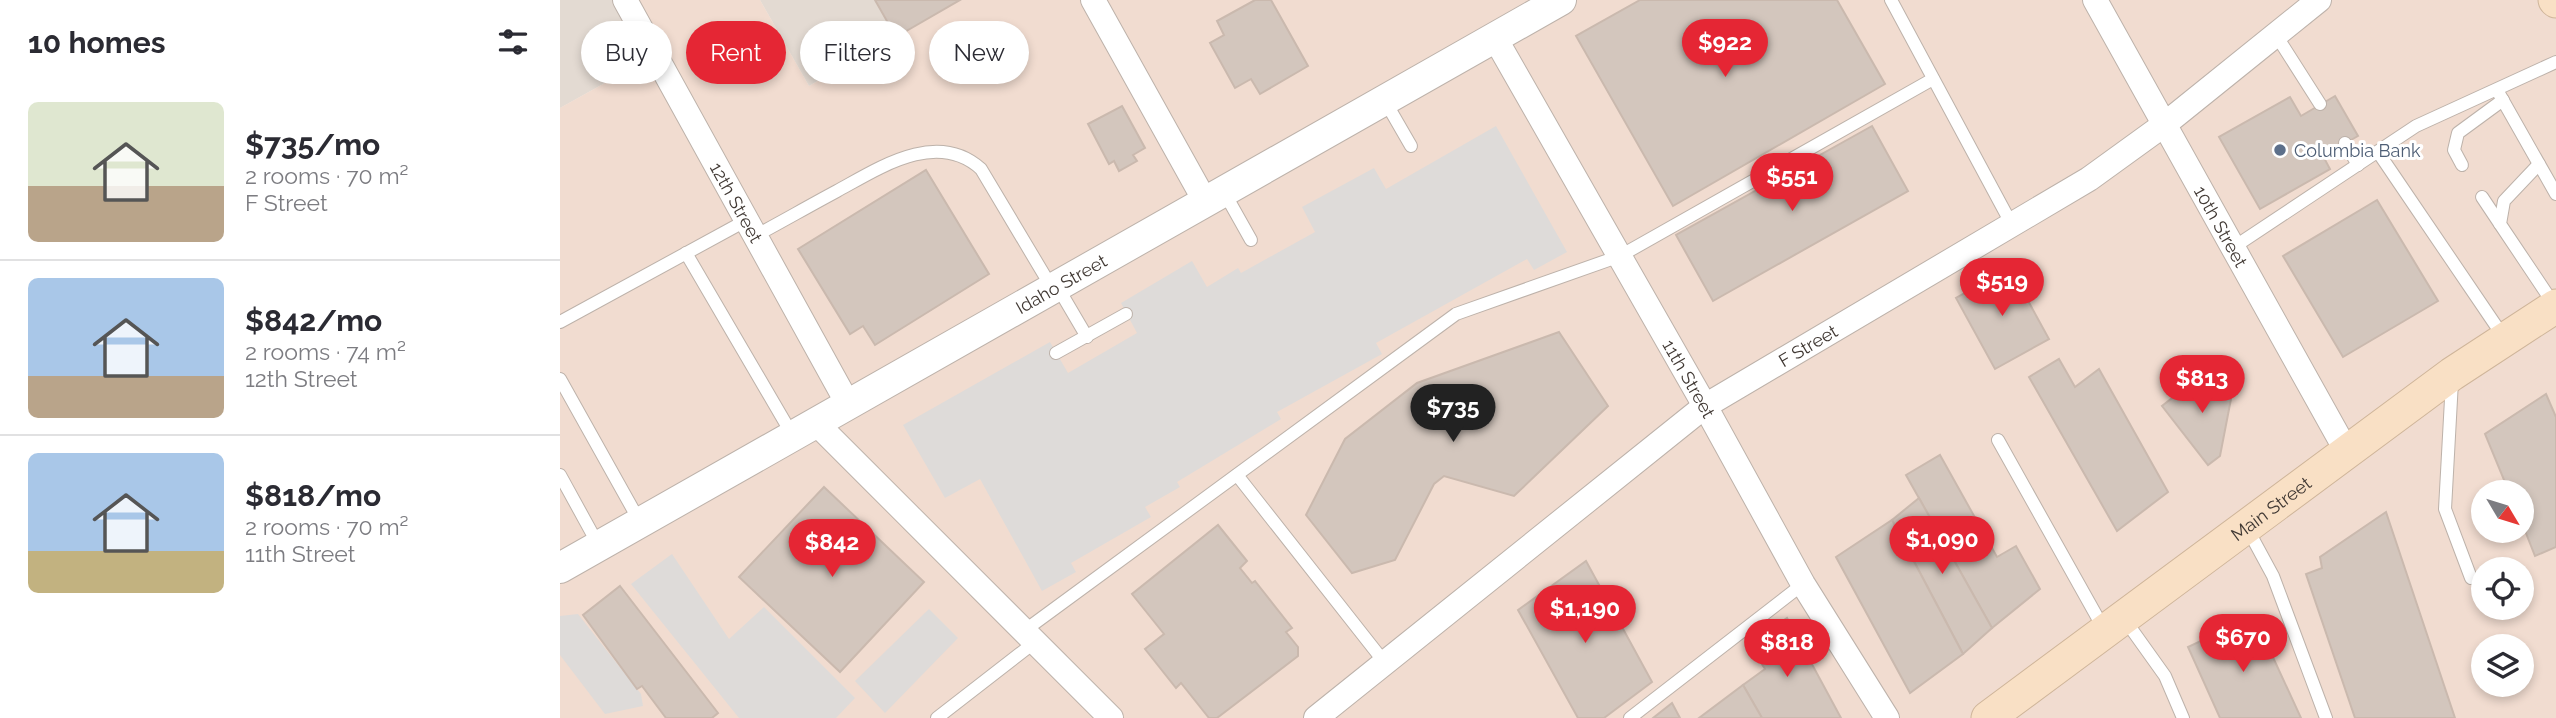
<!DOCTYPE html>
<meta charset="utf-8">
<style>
:root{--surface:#fff;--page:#f7f7f7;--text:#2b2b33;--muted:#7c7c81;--line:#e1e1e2;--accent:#e52634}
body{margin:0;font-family:Raleway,sans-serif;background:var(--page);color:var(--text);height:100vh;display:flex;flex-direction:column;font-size:26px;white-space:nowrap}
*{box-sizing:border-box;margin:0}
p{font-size:23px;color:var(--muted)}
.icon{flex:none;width:38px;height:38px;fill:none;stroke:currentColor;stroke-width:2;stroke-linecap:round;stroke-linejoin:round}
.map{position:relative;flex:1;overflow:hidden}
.sheet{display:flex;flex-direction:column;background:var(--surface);width:560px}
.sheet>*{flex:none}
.guide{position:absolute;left:21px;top:21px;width:665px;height:63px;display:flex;gap:14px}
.needle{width:46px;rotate:128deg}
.controls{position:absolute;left:1911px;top:480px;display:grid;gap:14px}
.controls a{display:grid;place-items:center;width:63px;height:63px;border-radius:50%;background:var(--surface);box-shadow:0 4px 10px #0003;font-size:35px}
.price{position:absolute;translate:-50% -60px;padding:0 16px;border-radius:24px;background:var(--accent);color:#fff;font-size:23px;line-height:46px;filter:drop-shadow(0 2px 4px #0008)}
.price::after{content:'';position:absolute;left:50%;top:42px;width:21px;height:16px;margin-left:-10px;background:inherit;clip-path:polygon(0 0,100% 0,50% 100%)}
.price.current{background:#222;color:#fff}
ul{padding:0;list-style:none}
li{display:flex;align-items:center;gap:21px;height:175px;padding:0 28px}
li+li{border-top:2px solid var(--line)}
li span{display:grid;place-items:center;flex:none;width:196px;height:140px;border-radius:10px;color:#555}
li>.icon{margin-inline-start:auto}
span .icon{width:84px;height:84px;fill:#fffc;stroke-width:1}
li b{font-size:30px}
h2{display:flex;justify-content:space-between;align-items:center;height:84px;padding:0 28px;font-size:30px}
.chip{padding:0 24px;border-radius:32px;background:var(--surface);box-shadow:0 4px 10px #0003;font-size:24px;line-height:63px}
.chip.current{background:var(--accent);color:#fff}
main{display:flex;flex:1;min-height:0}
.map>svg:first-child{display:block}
</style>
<main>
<section class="sheet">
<h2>10 homes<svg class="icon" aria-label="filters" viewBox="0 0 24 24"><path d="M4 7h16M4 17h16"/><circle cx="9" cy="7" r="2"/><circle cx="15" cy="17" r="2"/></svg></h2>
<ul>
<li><span style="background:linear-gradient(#dfe7d0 60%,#b9a48a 0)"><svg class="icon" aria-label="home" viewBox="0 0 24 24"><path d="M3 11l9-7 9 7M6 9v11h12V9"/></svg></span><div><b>$735/mo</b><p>2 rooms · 70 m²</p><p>F Street</p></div></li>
<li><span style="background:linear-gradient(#a9c7e8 70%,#b9a48a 0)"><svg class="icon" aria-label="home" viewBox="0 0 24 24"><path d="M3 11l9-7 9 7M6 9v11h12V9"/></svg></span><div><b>$842/mo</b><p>2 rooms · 74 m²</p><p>12th Street</p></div></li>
<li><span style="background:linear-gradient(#a9c7e8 70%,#c2b280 0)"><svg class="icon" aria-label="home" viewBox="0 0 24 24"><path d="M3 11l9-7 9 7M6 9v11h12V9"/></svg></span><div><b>$818/mo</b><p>2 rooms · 70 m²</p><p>11th Street</p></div></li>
</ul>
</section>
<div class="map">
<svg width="1996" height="718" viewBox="0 0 1996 718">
<rect width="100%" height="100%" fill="#f0eae4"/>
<!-- residential -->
<g fill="#e3dad2">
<path d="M0 0H65L95 55 0 108Z"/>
<path d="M200 0H395L249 86Z"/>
</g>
<!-- commercial -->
<path fill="#f1dcd0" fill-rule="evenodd" d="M65 0H200L249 86 395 0H1996V718H0V108L95 55ZM1923 492H1962V530H1923ZM1923 569H1962V607H1923ZM1923 646H1962V684H1923Z"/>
<!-- parking -->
<g fill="#dedbd9">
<path d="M936 126 1007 252 974 270 967 259 816 343 822 354 717 412 721 419 617 482 620 487 585 507 591 517 511 563 516 572 482 591 420 479 385 498 343 425 490 342 508 373 577 333 561 303 632 261 647 287 678 268 681 273 755 232 742 207 814 168 826 189Z"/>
<path d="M112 554 169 639 204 607 295 698 276 718H179L71 584Z"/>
<path d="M369 609 398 638 325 713 295 681Z"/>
<path d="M18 614 81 694 83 706 45 714 0 655V616Z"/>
</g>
<!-- building -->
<g fill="#d3c6bd" stroke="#cab9ae" stroke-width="2">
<path d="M315 0H400L336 37Z"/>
<path d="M695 0H711L748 66 700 94 691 79 675 88 650 43 664 35 657 21Z"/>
<path d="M1080 0H1277L1325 84 1113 206 1016 36Z"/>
<path d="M1775 96 1798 136 1763 156 1770 169 1700 209 1659 137 1730 97 1741 116Z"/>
<path d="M562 106 585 148 573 155 577 161 559 171 554 161 549 164 528 124Z"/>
<path d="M1312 126 1348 191 1153 301 1116 235Z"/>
<path d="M366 170 429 274 315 345 303 326 290 334 238 249Z"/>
<path d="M1817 200 1878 301 1783 357 1723 256Z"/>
<path d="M1450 268 1489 339 1435 369 1396 298Z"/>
<path d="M999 332 1048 406 954 496 884 476 874 484 835 560 792 573 746 515 785 439 857 383Z"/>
<path d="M1499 359 1515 387 1539 369 1608 492 1557 531 1469 377Z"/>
<path d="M1648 370 1671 399 1660 456 1648 465 1602 406Z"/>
<path d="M1986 394 1996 417V547L1975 556 1962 523V492H1949L1925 434Z"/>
<path d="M1380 455 1437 557 1456 546 1480 589 1432 628 1346 475Z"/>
<path d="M264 487 364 582 280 672 179 577Z"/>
<path d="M1359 498 1432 628 1403 654 1332 520Z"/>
<path d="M1826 512 1895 718H1795L1746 574 1762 568 1760 557Z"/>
<path d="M1332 520 1403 654 1350 693 1276 557Z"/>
<path d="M658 525 687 561 680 568 692 583 695 581 732 628 726 632 738 647V656L657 718H649L621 683 616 688 585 649 604 634 572 594Z"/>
<path d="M1026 561 1092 682 1044 718H1018L958 610Z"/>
<path d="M60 586 158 713 152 718H106L82 686 77 689 23 615Z"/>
<path d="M1694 616 1741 718H1660L1628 647Z"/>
<path d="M1227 618 1281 718H1202L1183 685 1205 669 1189 644Z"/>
<path d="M1183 685 1202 718H1139Z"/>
<path d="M1112 703 1120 718H1093Z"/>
</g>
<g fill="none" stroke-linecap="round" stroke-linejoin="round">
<defs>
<g id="service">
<path d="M1331 0 1452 225"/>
<path d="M1716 35 1760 104"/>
<path d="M1937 90 1996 194"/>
<path d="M825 101 851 146"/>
<path d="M1785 143 1798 165"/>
<path d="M1818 152 1945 339"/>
<path d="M1979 164 1944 201 1940 224 1995 306"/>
<path d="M1902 165 1894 150 1898 133 1943 100"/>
<path d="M664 192 691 240"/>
<path d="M1922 197 1940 224"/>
<path d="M195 236C223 221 249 206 277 191 319 168 377 129 421 169L492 288"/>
<path d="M1674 247 1856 126 1996 62"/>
<path d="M126 253 233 436"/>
<path d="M497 286 527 337"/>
<path d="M0 322 187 220"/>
<path d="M496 353 566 314"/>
<path d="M0 379 80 522"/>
<path d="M1892 381 1885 509 1911 578"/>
<path d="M1438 440 1545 631"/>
<path d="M0 475 39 546"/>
<path d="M677 475 825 663"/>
<path d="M1687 528 1713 576 1766 718"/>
<path d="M1565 620 1605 676 1623 718"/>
<path d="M464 631 896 314 1060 256 1373 79"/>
<path d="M377 718 475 642"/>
<path d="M1070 718 1243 584"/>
</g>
<g id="minor">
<path id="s1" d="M65 0 288 404"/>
<path d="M533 0 645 201"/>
<path id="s2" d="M1535 0 1787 452"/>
<path id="s3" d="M935 38 1145 406 1243 584 1327 718"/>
<path d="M256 423 551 718"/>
<path id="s4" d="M756 718 1145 406 1529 179 1605 124 1759 0"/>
</g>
<g id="tertiary">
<path id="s5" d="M0 568 1001 0"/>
</g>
<g id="secondary">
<path d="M1995 0 1996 1"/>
<path id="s6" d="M1428 718 1892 374 1996 306"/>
</g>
</defs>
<!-- service casing -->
<use href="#service" stroke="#bdb2aa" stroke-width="14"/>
<!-- minor casing -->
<use href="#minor" stroke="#bdb2aa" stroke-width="26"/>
<!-- tertiary casing -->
<use href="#tertiary" stroke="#bdb2aa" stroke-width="32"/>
<!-- secondary casing -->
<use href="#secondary" stroke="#cfb59a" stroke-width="35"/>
<!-- service -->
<use href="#service" stroke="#fff" stroke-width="12"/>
<!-- minor -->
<use href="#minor" stroke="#fff" stroke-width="24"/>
<!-- tertiary -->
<use href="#tertiary" stroke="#fff" stroke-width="30"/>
<!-- secondary -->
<use href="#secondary" stroke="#f9e0c5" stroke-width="33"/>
</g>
<!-- markers -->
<circle fill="#5c6f8a" stroke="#fff" stroke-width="2.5" cx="1720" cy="150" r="7"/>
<g text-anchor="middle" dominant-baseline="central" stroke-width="6" stroke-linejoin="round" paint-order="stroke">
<!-- service labels -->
<g font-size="18" fill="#4e5e75" stroke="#fff" text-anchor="start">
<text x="1734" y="150">Columbia Bank</text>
</g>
<!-- street labels -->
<g font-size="18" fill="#413934" stroke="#fff">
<text stroke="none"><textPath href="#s1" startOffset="231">12th Street</textPath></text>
<text stroke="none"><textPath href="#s2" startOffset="259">10th Street</textPath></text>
<text stroke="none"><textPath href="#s5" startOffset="576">Idaho Street</textPath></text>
<text stroke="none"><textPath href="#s4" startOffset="618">F Street</textPath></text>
<text stroke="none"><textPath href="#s3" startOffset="392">11th Street</textPath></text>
<text stroke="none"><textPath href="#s6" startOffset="352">Main Street</textPath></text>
</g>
</g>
</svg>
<div class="controls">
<a><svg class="needle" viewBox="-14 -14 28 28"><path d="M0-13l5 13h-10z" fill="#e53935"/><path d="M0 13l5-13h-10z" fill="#7c7c81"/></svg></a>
<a><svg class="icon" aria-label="locate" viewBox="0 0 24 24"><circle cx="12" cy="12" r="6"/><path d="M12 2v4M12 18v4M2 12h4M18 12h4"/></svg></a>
<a><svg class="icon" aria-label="layers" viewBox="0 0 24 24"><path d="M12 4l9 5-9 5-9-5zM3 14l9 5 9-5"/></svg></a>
</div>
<b class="price" style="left:1165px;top:79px">$922</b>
<b class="price" style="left:1232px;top:213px">$551</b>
<b class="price" style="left:1442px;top:318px">$519</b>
<b class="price" style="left:1642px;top:415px">$813</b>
<b class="price current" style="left:893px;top:444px">$735</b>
<b class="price" style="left:1382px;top:576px">$1,090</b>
<b class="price" style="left:272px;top:579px">$842</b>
<b class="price" style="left:1025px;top:645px">$1,190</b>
<b class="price" style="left:1683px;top:674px">$670</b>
<b class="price" style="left:1227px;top:679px">$818</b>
<div class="guide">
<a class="chip">Buy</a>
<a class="chip current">Rent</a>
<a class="chip">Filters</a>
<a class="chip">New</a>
</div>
</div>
</main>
